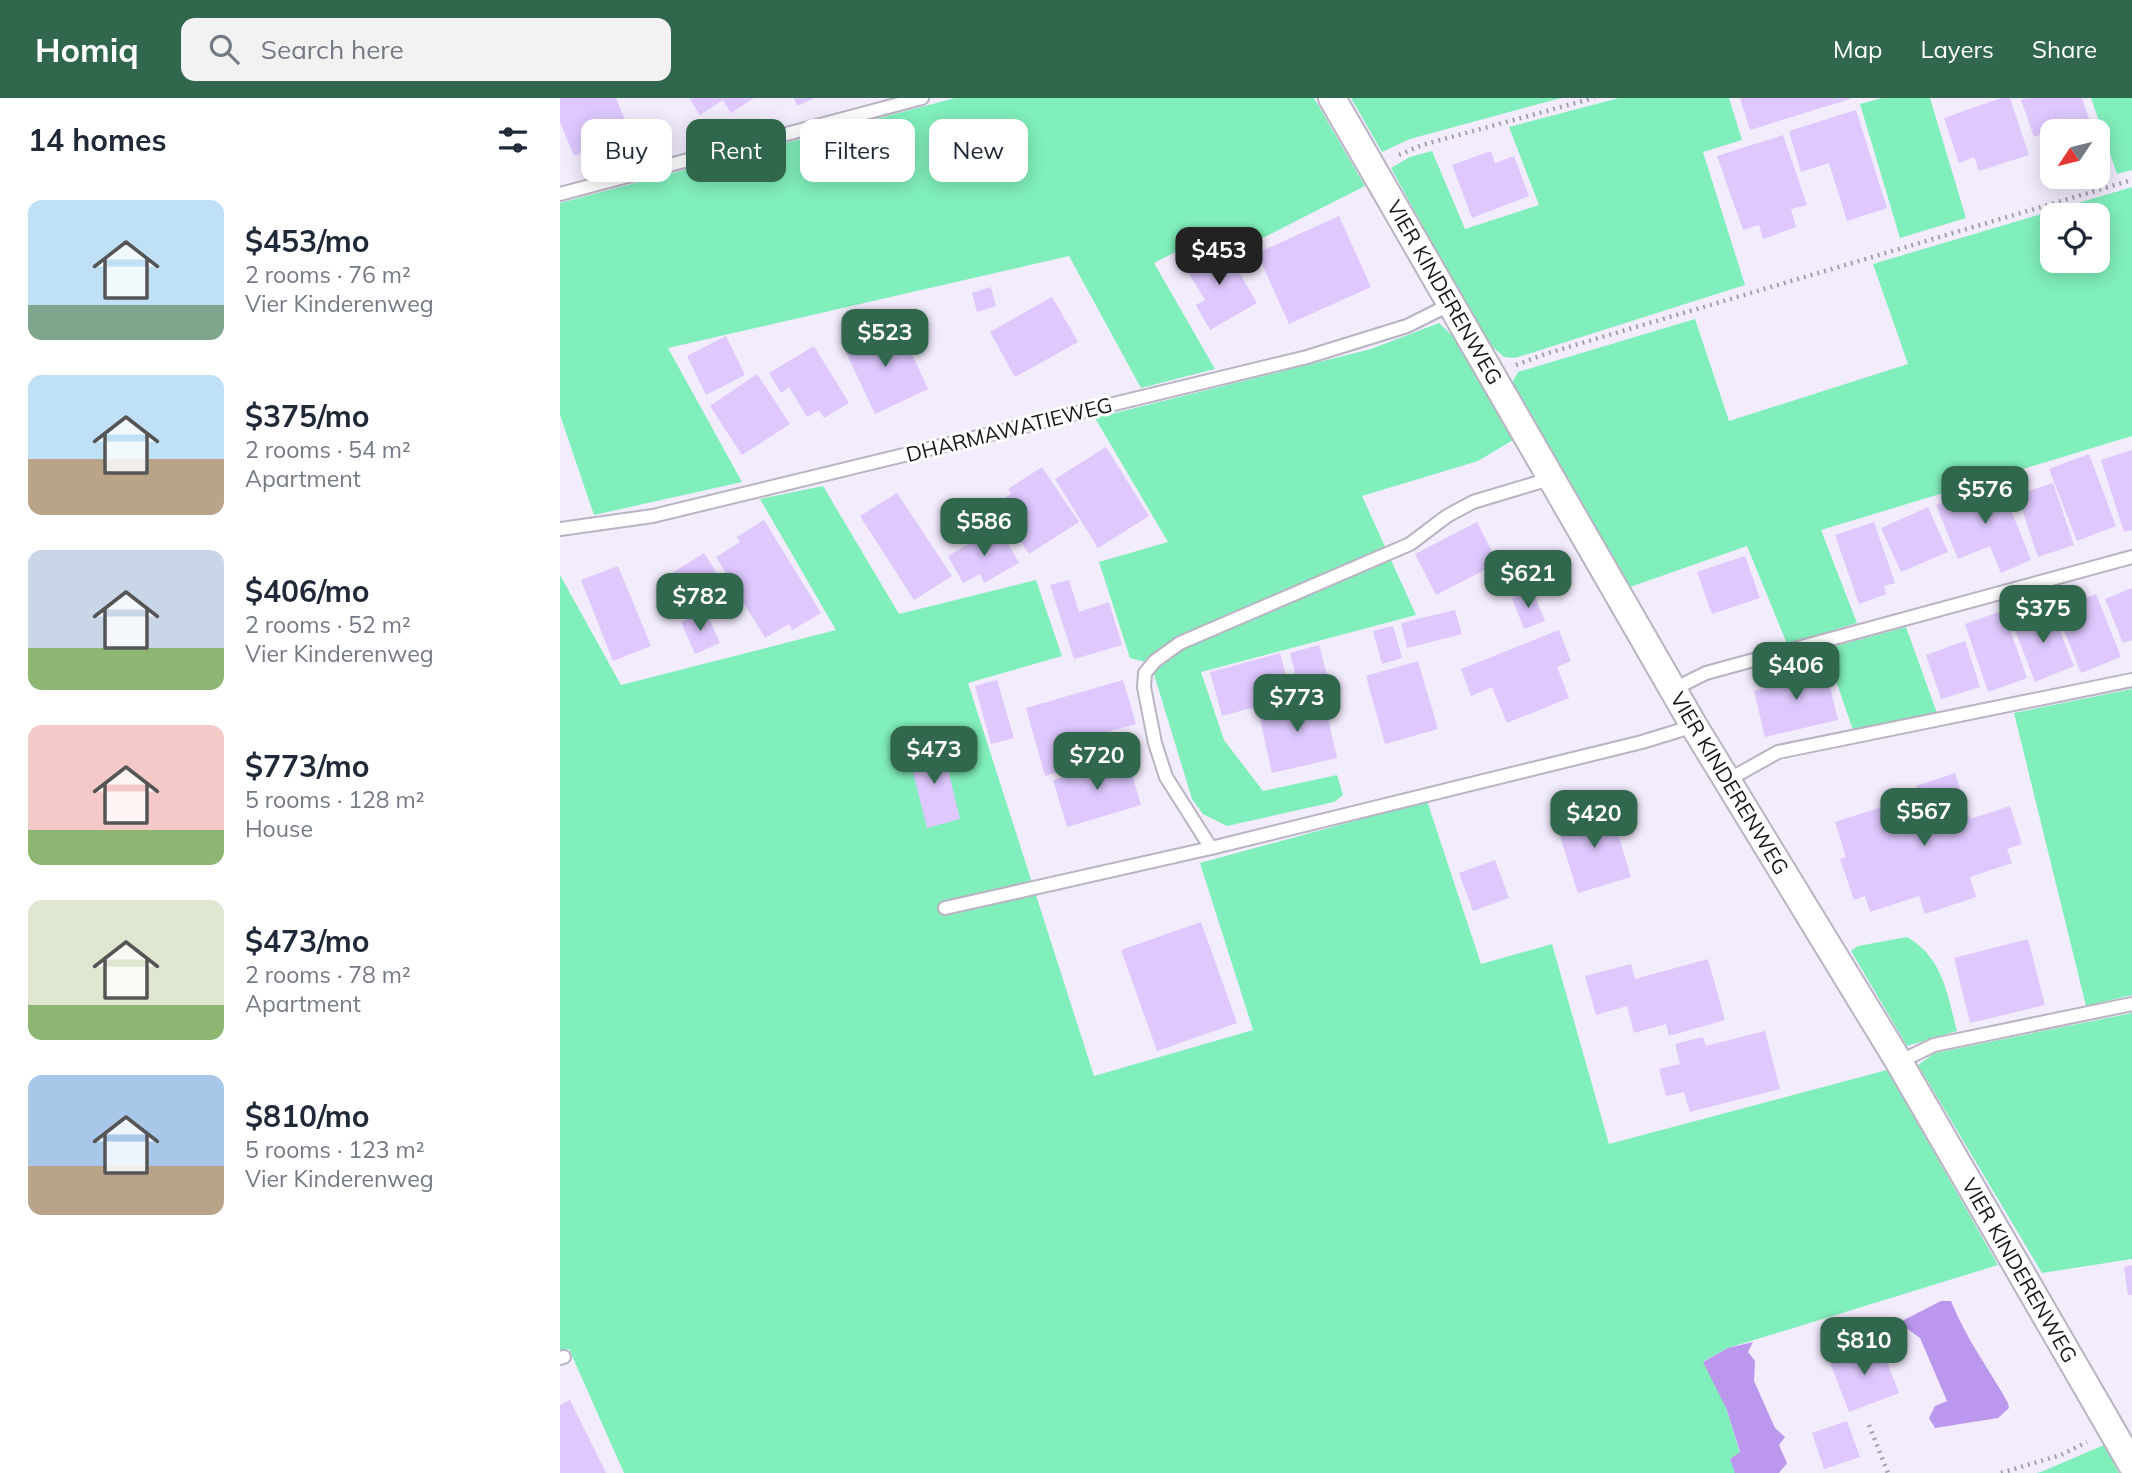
<!DOCTYPE html>
<meta charset="utf-8">
<style>
:root{--surface:#fff;--page:#f2f2f3;--text:#1f2937;--muted:#747a83;--accent:#30674d}
body{margin:0;font-family:Mulish,sans-serif;background:var(--page);color:var(--text);height:100vh;display:flex;flex-direction:column;font-size:26px;white-space:nowrap}
*{box-sizing:border-box;margin:0}
p{font-size:23px;color:var(--muted)}
.icon{flex:none;width:38px;height:38px;fill:none;stroke:currentColor;stroke-width:2;stroke-linecap:round;stroke-linejoin:round}
.map{position:relative;flex:1;overflow:hidden}
.sheet{display:flex;flex-direction:column;background:var(--surface);width:560px}
.sheet>*{flex:none}
.banner{position:absolute;left:21px;top:21px;width:665px;height:63px;display:flex;gap:14px}
.needle{width:46px;rotate:235deg}
.controls{position:absolute;left:1480px;top:21px;display:grid;gap:14px}
.controls a{display:grid;place-items:center;width:70px;height:70px;border-radius:14px;background:var(--surface);box-shadow:0 4px 18px #0003;font-size:35px}
.price{position:absolute;translate:-50% -60px;padding:0 16px;border-radius:14px;background:var(--accent);color:#fff;font-size:23px;line-height:46px;filter:drop-shadow(0 2px 4px #0008)}
.price::after{content:'';position:absolute;left:50%;top:42px;width:21px;height:16px;margin-left:-10px;background:inherit;clip-path:polygon(0 0,100% 0,50% 100%)}
.price.current{background:#222;color:#fff}
ul{padding:0;list-style:none}
li{display:flex;align-items:center;gap:21px;height:175px;padding:0 28px}
li span{display:grid;place-items:center;flex:none;width:196px;height:140px;border-radius:14px;color:#555}
li>.icon{margin-inline-start:auto}
span .icon{width:84px;height:84px;fill:#fffc;stroke-width:1}
li b{font-size:30px}
h2{display:flex;justify-content:space-between;align-items:center;height:84px;padding:0 28px;font-size:30px}
.pill{padding:0 24px;border-radius:14px;background:var(--surface);box-shadow:0 4px 18px #0003;font-size:24px;line-height:63px}
.pill.current{background:var(--accent);color:#fff}
header{display:flex;align-items:center;gap:42px;box-sizing:border-box;height:98px;padding:0 35px;background:var(--accent);color:#fff}
header strong{font-size:33px}
nav{display:flex;gap:38px;margin-inline-start:auto;font-size:24px}
.search{width:490px;height:63px;background:var(--page);display:flex;align-items:center;gap:18px;box-sizing:border-box;padding:0 24px;border-radius:14px;color:var(--muted);font-size:26px}
main{display:flex;flex:1;min-height:0}
.map>svg:first-child{display:block}
</style>
<header>
<strong>Homiq</strong>
<div class="search"><svg class="icon" aria-label="search" viewBox="0 0 24 24"><circle cx="10" cy="10" r="6"/><path d="M15 15l6 6"/></svg>Search here</div>
<nav><a>Map</a><a>Layers</a><a>Share</a></nav>
</header>
<main>
<section class="sheet">
<h2>14 homes<svg class="icon" aria-label="filters" viewBox="0 0 24 24"><path d="M4 7h16M4 17h16"/><circle cx="9" cy="7" r="2"/><circle cx="15" cy="17" r="2"/></svg></h2>
<ul>
<li><span style="background:linear-gradient(#bfe0f5 75%,#7fa58c 0)"><svg class="icon" aria-label="home" viewBox="0 0 24 24"><path d="M3 11l9-7 9 7M6 9v11h12V9"/></svg></span><div><b>$453/mo</b><p>2 rooms · 76 m²</p><p>Vier Kinderenweg</p></div></li>
<li><span style="background:linear-gradient(#bfe0f5 60%,#b9a48a 0)"><svg class="icon" aria-label="home" viewBox="0 0 24 24"><path d="M3 11l9-7 9 7M6 9v11h12V9"/></svg></span><div><b>$375/mo</b><p>2 rooms · 54 m²</p><p>Apartment</p></div></li>
<li><span style="background:linear-gradient(#c9d6e8 70%,#8fb573 0)"><svg class="icon" aria-label="home" viewBox="0 0 24 24"><path d="M3 11l9-7 9 7M6 9v11h12V9"/></svg></span><div><b>$406/mo</b><p>2 rooms · 52 m²</p><p>Vier Kinderenweg</p></div></li>
<li><span style="background:linear-gradient(#f6c9c9 75%,#8fb573 0)"><svg class="icon" aria-label="home" viewBox="0 0 24 24"><path d="M3 11l9-7 9 7M6 9v11h12V9"/></svg></span><div><b>$773/mo</b><p>5 rooms · 128 m²</p><p>House</p></div></li>
<li><span style="background:linear-gradient(#dfe7d0 75%,#8fb573 0)"><svg class="icon" aria-label="home" viewBox="0 0 24 24"><path d="M3 11l9-7 9 7M6 9v11h12V9"/></svg></span><div><b>$473/mo</b><p>2 rooms · 78 m²</p><p>Apartment</p></div></li>
<li><span style="background:linear-gradient(#a9c7e8 65%,#b9a48a 0)"><svg class="icon" aria-label="home" viewBox="0 0 24 24"><path d="M3 11l9-7 9 7M6 9v11h12V9"/></svg></span><div><b>$810/mo</b><p>5 rooms · 123 m²</p><p>Vier Kinderenweg</p></div></li>
</ul>
</section>
<div class="map">
<svg width="1572" height="1375" viewBox="0 0 1572 1375">
<rect width="100%" height="100%" fill="#f3ecfd"/>
<!-- green -->
<g fill="#81efbb" fill-rule="evenodd">
<path d="M395 0H754L805 88 677 153 660 131 594 165 655 271 581 290 509 158 108 250 182 384 34 417 0 317V105Z"/>
<path d="M791 0H1001L850 41 822 54Z"/>
<path d="M1059 0H1169L1182 42 1143 54 1185 187 955 260 944 259 926 243 831 70 850 59 872 53 905 131 979 107 949 29Z"/>
<path d="M1322 0H1370L1406 120 1340 140 1300 6Z"/>
<path d="M1531 0H1572V72L1557 76Z"/>
<path d="M1572 89V338L1261 432 1297 525 1227 546 1187 448 1070 489 952 285 958 274 1135 221 1169 323 1348 266 1313 166ZM1493 117H1538V163H1493Z"/>
<path d="M879 225 895 240 953 342 918 363 802 398 856 517 641 574 664 642 703 693 777 677 783 697 774 704 667 728 643 716 632 701 593 573 585 564 570 560 539 464 608 444 535 320 811 251Z"/>
<path d="M263 388 339 516 476 482 502 558 408 585 534 978 693 932 640 765 867 703 921 866 992 846 1049 1046 1327 972 1438 1167 1168 1250 1144 1263 1167 1312 1180 1355 1170 1361 1176 1375H64L9 1251 0 1252V477L61 587 276 532 200 401Z"/>
<path d="M1346 529 1377 615 1293 632 1265 551Z"/>
<path d="M1572 591V897L1526 908 1454 615Z"/>
<path d="M1347 839C1383 860 1387 895 1397 933L1347 948 1291 853 1298 848Z"/>
<path d="M1572 915V1161L1482 1175 1358 967 1375 955Z"/>
<path d="M1544 1347 1559 1375H1476L1481 1374Z"/>
</g>
<!-- water -->
<g fill="#bc97ee">
<path d="M1381 1203H1391C1405 1239 1429 1271 1448 1305L1449 1310 1438 1320 1375 1330 1369 1320 1375 1308 1387 1303 1360 1240 1345 1229 1342 1223Z"/>
<path d="M1193 1244 1188 1254 1195 1263 1194 1283 1215 1330 1225 1339 1219 1347 1227 1365 1219 1375H1175L1170 1361 1180 1354 1167 1312 1143 1264 1168 1250Z"/>
</g>
<!-- building -->
<g fill="#dec8fe">
<path d="M0 0H56L70 34 14 58 0 24Z"/>
<path d="M129 0H194L171 15 163 2 140 17Z"/>
<path d="M234 0H255L237 8Z"/>
<path d="M1180 0H1290V1L1190 32Z"/>
<path d="M1441 0H1450L1469 57 1419 73 1414 59 1399 65 1384 20Z"/>
<path d="M1467 0H1522L1533 33H1493L1492 51 1486 34 1474 39 1461 2Z"/>
<path d="M1296 12 1327 110 1287 123 1269 65 1241 74 1229 33Z"/>
<path d="M1223 37 1247 107 1231 111 1236 129 1203 141 1199 127 1183 132 1157 58Z"/>
<path d="M931 53 935 65 954 58 969 98 912 120 892 67Z"/>
<path d="M779 118 811 189 729 226 697 155Z"/>
<path d="M662 145 697 205 650 232 636 207 645 202 624 167Z"/>
<path d="M431 189 436 208 417 214 412 195Z"/>
<path d="M492 199 518 244 455 279 430 234Z"/>
<path d="M329 227 343 255 350 252 368 291 315 316 283 248Z"/>
<path d="M166 238 185 277 146 297 127 258Z"/>
<path d="M254 248 289 305 264 320 259 312 247 319 229 289 221 295 209 275Z"/>
<path d="M197 276 230 326 182 357 150 308Z"/>
<path d="M546 349 589 418 538 450 495 381Z"/>
<path d="M1572 352V432L1564 434 1541 362Z"/>
<path d="M1529 356 1556 428 1517 443 1489 371Z"/>
<path d="M482 369 519 424 469 456 436 406 451 396 448 391Z"/>
<path d="M1439 382 1471 462 1441 475 1430 448 1398 461 1376 407Z"/>
<path d="M1493 385 1514 447 1478 459 1457 397Z"/>
<path d="M337 395 392 478 354 502 300 418Z"/>
<path d="M1368 409 1388 454 1341 474 1321 430Z"/>
<path d="M204 422 261 515 232 532 229 526 205 540 156 459 180 444 177 439Z"/>
<path d="M917 424 938 465 876 497 855 456Z"/>
<path d="M1314 424 1335 485 1324 488 1326 496 1299 506 1275 437Z"/>
<path d="M439 429 459 465 424 485 420 476 403 485 388 458Z"/>
<path d="M144 455 168 493 136 514 112 475Z"/>
<path d="M1185 458 1200 500 1152 516 1137 474Z"/>
<path d="M58 468 91 548 53 563 21 482Z"/>
<path d="M509 482 519 514 549 504 562 547 514 561 490 487Z"/>
<path d="M1572 490V542L1563 545 1545 501Z"/>
<path d="M972 492 985 523 964 531 952 500Z"/>
<path d="M1536 496 1561 559 1521 575 1494 507 1516 498 1517 503Z"/>
<path d="M895 512 902 536 847 550 841 525Z"/>
<path d="M1481 512 1486 522 1494 519 1514 568 1475 584 1452 524Z"/>
<path d="M146 513 160 545 135 556 121 524Z"/>
<path d="M1439 514 1442 524 1447 523 1467 580 1428 594 1405 526Z"/>
<path d="M833 528 842 560 822 566 813 533Z"/>
<path d="M999 532 1011 563 997 569 1009 600 947 625 932 589 911 598 901 571Z"/>
<path d="M1405 543 1420 589 1381 601 1366 557Z"/>
<path d="M759 547 770 588 740 595 730 555Z"/>
<path d="M720 555 732 599 662 618 650 574Z"/>
<path d="M858 563 878 631 825 646 806 578Z"/>
<path d="M1265 567 1278 622 1205 639 1194 593 1212 589 1210 580Z"/>
<path d="M437 582 454 640 431 646 415 588Z"/>
<path d="M563 582 576 626 533 638 540 662 485 678 466 610Z"/>
<path d="M763 598 777 660 712 675 698 612Z"/>
<path d="M382 646 400 721 367 730 348 654Z"/>
<path d="M567 660 581 707 507 729 493 682Z"/>
<path d="M1395 675 1410 721 1450 708 1462 746 1447 751 1452 765 1410 779 1416 799 1365 816 1359 798 1310 814 1305 798 1294 802 1280 761 1286 759 1275 724 1359 697 1356 688Z"/>
<path d="M1050 709 1071 779 1018 795 996 726Z"/>
<path d="M935 762 949 800 913 813 899 775Z"/>
<path d="M641 824 677 925 597 953 561 852Z"/>
<path d="M1468 841 1485 907 1410 925 1394 860Z"/>
<path d="M1148 861 1165 922 1109 938 1106 926 1074 935 1067 908 1036 917 1025 878 1071 866 1075 881Z"/>
<path d="M1205 933 1220 991 1130 1014 1124 994 1106 998 1099 971 1120 966 1115 946 1143 939 1146 948Z"/>
<path d="M1572 1167V1197H1568L1564 1169Z"/>
<path d="M1319 1243 1339 1295 1289 1314 1269 1262Z"/>
<path d="M10 1302 46 1375H0V1307Z"/>
<path d="M1287 1323 1300 1359 1264 1371 1252 1335Z"/>
</g>
<g fill="none" stroke-linecap="round" stroke-linejoin="round">
<defs>
<g id="service">
<path d="M0 96 362 0"/>
<path d="M993 380 913 404 887 418 850 446 620 545 595 563 585 575 584 589 595 645 606 679 651 750 1082 644 1134 628"/>
<path d="M0 431 93 418 747 259 847 228 891 206"/>
<path d="M1114 591 1146 575 1572 459"/>
<path d="M1168 682 1218 654 1572 582"/>
<path d="M385 810 651 750"/>
<path d="M1339 964 1374 947 1572 906"/>
<path d="M0 1260 4 1259"/>
</g>
<path id="minor" d="M772 0 1134 628 1339 964 1572 1367"/>
</defs>
<!-- service casing -->
<use href="#service" stroke="#b9b3c3" stroke-width="16"/>
<!-- minor casing -->
<use href="#minor" stroke="#b9b3c3" stroke-width="30"/>
<!-- path -->
<g stroke="#a5a0ac" stroke-width="4.5" stroke-dasharray="2 5" stroke-linecap="butt">
<path d="M839 57 862 47 1034 0"/>
<path d="M956 267 985 256 1572 82"/>
<path d="M1309 1327 1328 1375"/>
<path d="M1441 1375 1501 1357 1527 1344"/>
</g>
<!-- service -->
<use href="#service" stroke="#fff" stroke-width="12"/>
<!-- minor -->
<use href="#minor" stroke="#fff" stroke-width="26"/>
</g>
<g text-anchor="middle" dominant-baseline="central" stroke-width="6" stroke-linejoin="round" paint-order="stroke">
<!-- street labels -->
<g font-size="21" fill="#18161b" stroke="#fff">
<text transform="translate(885 194) rotate(60)">VIER KINDERENWEG</text>
<text transform="translate(449 331) rotate(-14)">DHARMAWATIEWEG</text>
<text transform="translate(1170 685) rotate(59)">VIER KINDERENWEG</text>
<text transform="translate(1460 1172) rotate(60)">VIER KINDERENWEG</text>
</g>
</g>
</svg>
<div class="controls">
<a><svg class="needle" viewBox="-14 -14 28 28"><path d="M0-13l5 13h-10z" fill="#e53935"/><path d="M0 13l5-13h-10z" fill="#747a83"/></svg></a>
<a><svg class="icon" aria-label="locate" viewBox="0 0 24 24"><circle cx="12" cy="12" r="6"/><path d="M12 2v4M12 18v4M2 12h4M18 12h4"/></svg></a>
</div>
<b class="price current" style="left:659px;top:189px">$453</b>
<b class="price" style="left:325px;top:271px">$523</b>
<b class="price" style="left:1425px;top:428px">$576</b>
<b class="price" style="left:424px;top:460px">$586</b>
<b class="price" style="left:968px;top:512px">$621</b>
<b class="price" style="left:140px;top:535px">$782</b>
<b class="price" style="left:1483px;top:547px">$375</b>
<b class="price" style="left:1236px;top:604px">$406</b>
<b class="price" style="left:737px;top:636px">$773</b>
<b class="price" style="left:374px;top:688px">$473</b>
<b class="price" style="left:537px;top:694px">$720</b>
<b class="price" style="left:1364px;top:750px">$567</b>
<b class="price" style="left:1034px;top:752px">$420</b>
<b class="price" style="left:1304px;top:1279px">$810</b>
<div class="banner">
<a class="pill">Buy</a>
<a class="pill current">Rent</a>
<a class="pill">Filters</a>
<a class="pill">New</a>
</div>
</div>
</main>
